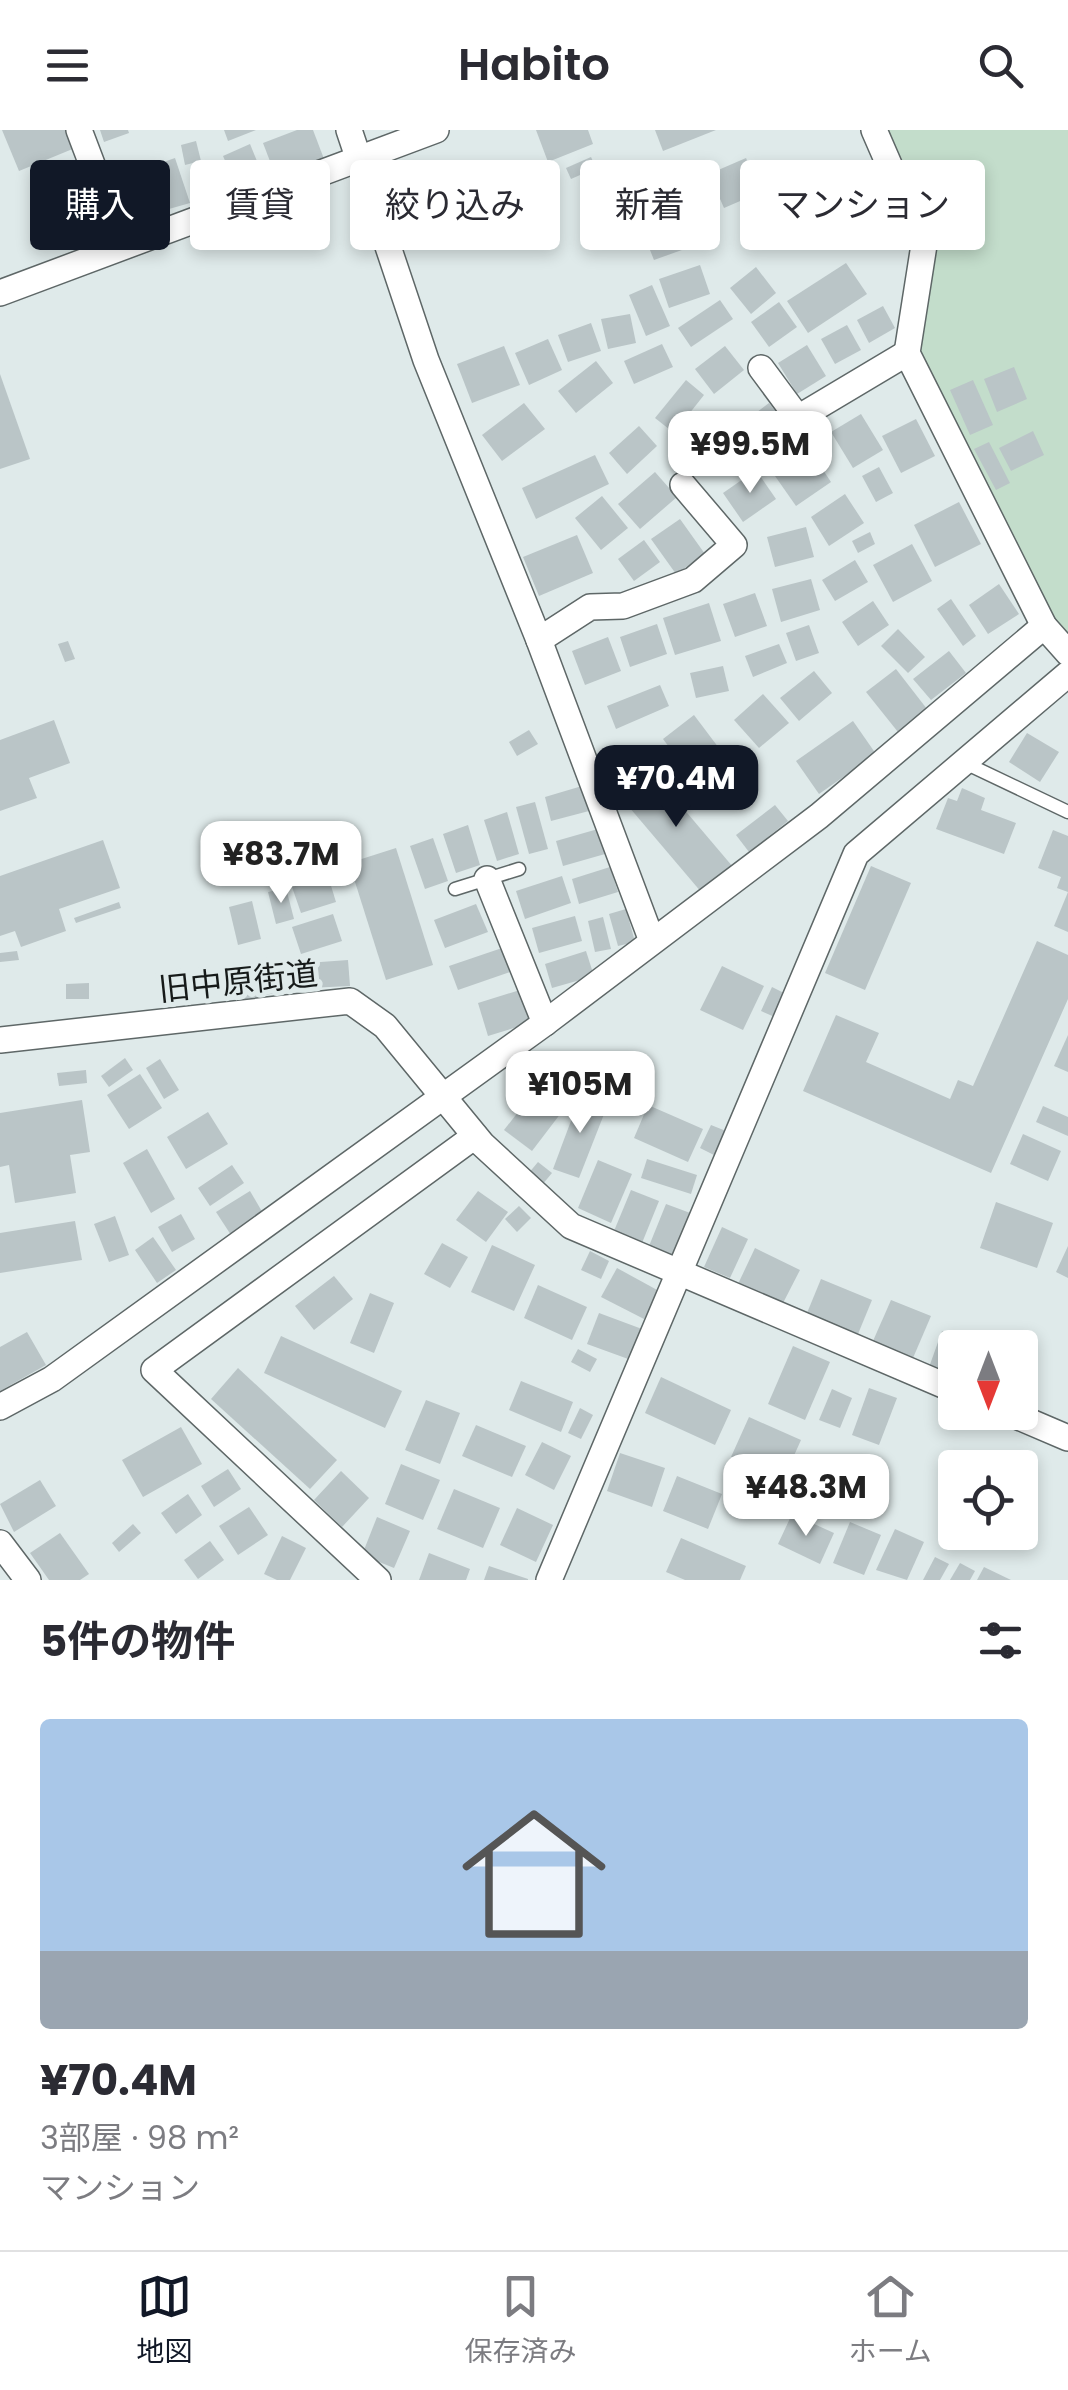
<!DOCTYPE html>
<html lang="ja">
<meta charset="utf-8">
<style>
:root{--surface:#fff;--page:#f7f7f7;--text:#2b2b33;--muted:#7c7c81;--line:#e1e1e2;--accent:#111827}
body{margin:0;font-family:Poppins,"Noto Sans JP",sans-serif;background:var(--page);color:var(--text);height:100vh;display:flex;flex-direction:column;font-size:38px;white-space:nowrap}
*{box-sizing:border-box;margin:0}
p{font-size:32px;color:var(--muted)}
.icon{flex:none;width:55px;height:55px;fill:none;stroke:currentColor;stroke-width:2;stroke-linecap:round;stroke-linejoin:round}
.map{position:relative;height:1450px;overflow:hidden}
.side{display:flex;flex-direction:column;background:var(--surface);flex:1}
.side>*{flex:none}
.top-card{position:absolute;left:30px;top:30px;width:1010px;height:90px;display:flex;gap:20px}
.needle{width:65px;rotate:180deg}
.buttons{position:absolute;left:938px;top:1200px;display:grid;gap:20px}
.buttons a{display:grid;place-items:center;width:100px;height:100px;border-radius:10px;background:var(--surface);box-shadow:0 5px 15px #0003;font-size:50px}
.price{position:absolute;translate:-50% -85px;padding:0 22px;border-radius:20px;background:#fff;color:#222;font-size:32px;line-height:65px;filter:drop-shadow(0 2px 5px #0008)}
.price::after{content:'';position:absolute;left:50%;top:60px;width:30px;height:22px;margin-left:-15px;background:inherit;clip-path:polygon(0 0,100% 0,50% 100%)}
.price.active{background:var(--accent);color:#fff}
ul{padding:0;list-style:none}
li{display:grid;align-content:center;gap:20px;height:530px;padding:0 40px}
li+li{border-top:2px solid var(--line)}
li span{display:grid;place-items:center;height:310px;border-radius:10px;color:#555}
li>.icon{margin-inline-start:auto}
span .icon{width:180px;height:180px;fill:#fffc;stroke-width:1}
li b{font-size:42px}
h2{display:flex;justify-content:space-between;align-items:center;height:120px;padding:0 40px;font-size:42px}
.tag{padding:0 35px;border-radius:10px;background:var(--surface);box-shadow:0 5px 15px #0003;font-size:35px;line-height:90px}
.tag.active{background:var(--accent);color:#fff}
header{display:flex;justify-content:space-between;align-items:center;height:130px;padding:0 40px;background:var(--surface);font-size:45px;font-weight:600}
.tab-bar{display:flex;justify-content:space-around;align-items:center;height:140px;border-top:2px solid var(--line);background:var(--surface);font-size:28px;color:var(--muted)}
.tab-bar a{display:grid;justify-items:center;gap:5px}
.tab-bar .active{color:var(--accent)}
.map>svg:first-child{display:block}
</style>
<header><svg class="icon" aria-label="menu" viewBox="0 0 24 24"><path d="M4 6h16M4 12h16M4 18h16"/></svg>Habito<svg class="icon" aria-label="search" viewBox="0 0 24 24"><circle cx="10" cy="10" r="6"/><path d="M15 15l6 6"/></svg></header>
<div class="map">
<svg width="1068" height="1450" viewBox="0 0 1068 1450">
<rect width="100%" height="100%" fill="#dfeaea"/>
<!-- green -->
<path fill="#c3ddcb" d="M883 0H1068V513L1047 491 917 220 934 111Z"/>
<!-- building -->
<g fill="#bac5c7">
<path d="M2 0H67L75 18 19 41Z"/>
<path d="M100 0H128L129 3 104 12Z"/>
<path d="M224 0H256L228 11Z"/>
<path d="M297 0H313L324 29 276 47 263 13Z"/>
<path d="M536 0H588L593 14 548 32Z"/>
<path d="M655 0H716L663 21Z"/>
<path d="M196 11 201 31 185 35 181 15Z"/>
<path d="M250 14 259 36 232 47 223 26Z"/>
<path d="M591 27 596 38 571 49 566 38Z"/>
<path d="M175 28 190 73 169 79 155 35Z"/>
<path d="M746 28 761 62 724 78 709 44Z"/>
<path d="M145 35 160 80 132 89 118 44Z"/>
<path d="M802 36 814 70 777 83 765 49Z"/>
<path d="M211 39 218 66 198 71 191 45Z"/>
<path d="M876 56 891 85 858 101 844 73Z"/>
<path d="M697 86 707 111 654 130 644 105Z"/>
<path d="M846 133 867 164 808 203 787 171Z"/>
<path d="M700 135 710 164 669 178 659 149Z"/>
<path d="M756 137 776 163 751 184 730 158Z"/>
<path d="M652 155 670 196 646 206 629 165Z"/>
<path d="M720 170 733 189 691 217 678 198Z"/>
<path d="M779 172 797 197 769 217 751 192Z"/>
<path d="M883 176 895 198 869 213 857 190Z"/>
<path d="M630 184 636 213 608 219 601 189Z"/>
<path d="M591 193 601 221 568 232 558 205Z"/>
<path d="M847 195 861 220 835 234 821 209Z"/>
<path d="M548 209 562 240 529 255 515 223Z"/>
<path d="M662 214 673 237 634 254 624 231Z"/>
<path d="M807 215 826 246 797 264 778 233Z"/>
<path d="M504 216 520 255 472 273 457 234Z"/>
<path d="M725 216 744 240 714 264 695 239Z"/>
<path d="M596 231 613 253 576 283 558 261Z"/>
<path d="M1014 237 1027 269 997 282 984 249Z"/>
<path d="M0 244 30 329 0 339Z"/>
<path d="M686 250 704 265 674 303 655 288Z"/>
<path d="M973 250 993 295 970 305 950 260Z"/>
<path d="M524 273 545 299 502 331 482 305Z"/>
<path d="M769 273 791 301 763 323 740 295Z"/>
<path d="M861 284 883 320 853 338 831 302Z"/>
<path d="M715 288 740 321 707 346 681 313Z"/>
<path d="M916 289 935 326 901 343 882 306Z"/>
<path d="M639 296 657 316 627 344 609 323Z"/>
<path d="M1033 301 1044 325 1011 341 999 318Z"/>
<path d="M989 312 1010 353 996 360 974 319Z"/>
<path d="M811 322 831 352 796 376 775 346Z"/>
<path d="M595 325 609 354 536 389 522 358Z"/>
<path d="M879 337 893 363 876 372 862 346Z"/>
<path d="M756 340 776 369 743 392 723 363Z"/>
<path d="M655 342 677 367 640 399 618 374Z"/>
<path d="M845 364 864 393 829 416 811 387Z"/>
<path d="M602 366 628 398 601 420 575 388Z"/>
<path d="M959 372 981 414 935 437 914 395Z"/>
<path d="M680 389 705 424 676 444 651 409Z"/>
<path d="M806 397 814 427 775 437 767 407Z"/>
<path d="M870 402 875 414 858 423 852 411Z"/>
<path d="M577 405 593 443 539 466 523 427Z"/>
<path d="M644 410 660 432 634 451 618 429Z"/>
<path d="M912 414 932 451 893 472 873 435Z"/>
<path d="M855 430 868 452 835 471 822 450Z"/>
<path d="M811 449 820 480 781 492 772 459Z"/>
<path d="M999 454 1019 484 988 504 969 475Z"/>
<path d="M755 463 767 496 735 507 723 474Z"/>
<path d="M951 469 976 506 963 516 937 479Z"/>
<path d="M873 471 889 495 858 516 842 492Z"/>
<path d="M709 473 721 511 675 525 663 488Z"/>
<path d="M657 494 667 524 630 537 620 507Z"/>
<path d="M809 495 819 523 796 531 786 503Z"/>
<path d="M898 499 925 527 908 543 881 516Z"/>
<path d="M608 507 621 541 585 555 572 521Z"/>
<path d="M68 511 75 529 65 532 58 514Z"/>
<path d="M779 514 787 533 753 547 745 526Z"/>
<path d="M949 521 966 543 931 570 913 549Z"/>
<path d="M723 536 729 561 696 568 690 543Z"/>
<path d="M896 539 927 579 898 602 866 562Z"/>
<path d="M814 541 832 563 799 591 780 568Z"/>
<path d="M660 555 669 576 616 599 607 576Z"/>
<path d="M763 564 789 593 759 618 734 590Z"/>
<path d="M694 585 746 654 715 678 663 609Z"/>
<path d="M54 590 70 633 29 648 37 668 0 681V610Z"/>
<path d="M853 591 876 624 819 664 796 631Z"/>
<path d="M529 600 538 614 517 626 509 612Z"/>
<path d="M1027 603 1059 622 1040 652 1009 632Z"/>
<path d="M649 638 733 737 702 763 618 664Z"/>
<path d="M582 656 589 681 551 691 545 667Z"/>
<path d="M962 658 985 668 981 680 1016 693 1004 724 936 699 948 668 957 671Z"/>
<path d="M535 672 548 719 529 724 516 677Z"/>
<path d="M775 675 788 691 749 722 736 705Z"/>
<path d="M507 682 519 724 497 731 484 690Z"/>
<path d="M468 695 480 735 456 743 443 704Z"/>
<path d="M598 699 605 724 563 736 556 711Z"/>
<path d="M1053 700 1068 706V762L1057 758 1061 747 1038 738Z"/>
<path d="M433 708 448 751 425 759 410 716Z"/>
<path d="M103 710 120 758 59 779 66 801 21 817 15 801 0 806V746Z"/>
<path d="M396 718 433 835 386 850 349 733Z"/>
<path d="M871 736 911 753 865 860 825 843Z"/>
<path d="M610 737 618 762 579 774 572 749Z"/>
<path d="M328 746 336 772 301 783 292 757Z"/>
<path d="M562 746 571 773 525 789 516 761Z"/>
<path d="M286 758 294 789 276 794 268 762Z"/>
<path d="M1068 762V802L1054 796Z"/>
<path d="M252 771 261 809 238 815 229 777Z"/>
<path d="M119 772 121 778 76 793 74 788Z"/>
<path d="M476 774 488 802 445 818 434 790Z"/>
<path d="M626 779 635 812 618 816 609 784Z"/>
<path d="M333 784 342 811 301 824 292 797Z"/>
<path d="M575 786 582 811 539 823 532 798Z"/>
<path d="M603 787 611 819 595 822 588 791Z"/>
<path d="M1037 811 1068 825V869L991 1043 803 961 836 885 879 903 866 932 950 969 958 950 973 956Z"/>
<path d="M502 818 510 842 458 860 449 836Z"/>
<path d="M17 821 19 830 0 832V823Z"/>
<path d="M586 821 594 846 552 858 545 834Z"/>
<path d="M268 830 275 863 242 870 235 838Z"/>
<path d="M348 830 350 856 309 858 307 833Z"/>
<path d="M722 836 764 856 743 900 700 880Z"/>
<path d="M89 853V869H66V854Z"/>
<path d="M772 857 788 865 777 888 761 881Z"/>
<path d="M520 860 530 893 488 906 478 873Z"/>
<path d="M1068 905V942L1054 936Z"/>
<path d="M125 928 133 940 109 957 101 946Z"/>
<path d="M160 929 179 960 164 969 146 938Z"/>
<path d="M86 940 87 953 59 956 57 943Z"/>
<path d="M140 944 162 978 129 999 107 965Z"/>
<path d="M533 963 561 983 532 1021 504 1000Z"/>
<path d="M581 964 608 974 579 1048 553 1039Z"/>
<path d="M82 970 90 1022 70 1025 76 1063 15 1073 9 1035 0 1037V983Z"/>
<path d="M648 975 703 999 688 1032 634 1008Z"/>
<path d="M1043 976 1068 987V1006L1036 992Z"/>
<path d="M208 982 228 1014 186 1039 167 1007Z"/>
<path d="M711 995 726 1001 714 1025 700 1018Z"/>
<path d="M1023 1004 1061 1021 1048 1051 1010 1034Z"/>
<path d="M147 1019 175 1069 151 1083 123 1033Z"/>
<path d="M647 1029 697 1045 691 1064 641 1048Z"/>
<path d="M598 1030 632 1044 611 1093 578 1078Z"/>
<path d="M538 1032 552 1043 542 1055 528 1044Z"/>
<path d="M232 1035 244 1053 210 1076 198 1058Z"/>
<path d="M631 1060 659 1071 642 1113 614 1101Z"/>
<path d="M250 1061 264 1085 231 1105 216 1082Z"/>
<path d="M478 1061 508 1082 486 1112 456 1090Z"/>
<path d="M996 1072 1053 1093 1037 1138 980 1118Z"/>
<path d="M666 1074 693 1084 674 1132 647 1121Z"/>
<path d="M519 1076 531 1088 517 1102 505 1089Z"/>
<path d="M181 1084 195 1109 172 1122 158 1097Z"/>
<path d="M115 1086 129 1125 109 1132 94 1094Z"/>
<path d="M75 1091 82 1130 0 1143V1103Z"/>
<path d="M722 1097 748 1109 730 1148 704 1137Z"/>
<path d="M153 1107 176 1140 157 1153 135 1120Z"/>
<path d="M442 1113 468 1127 450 1158 424 1144Z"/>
<path d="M492 1115 535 1135 514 1181 471 1162Z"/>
<path d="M1068 1116V1148L1056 1142Z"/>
<path d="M755 1118 800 1140 782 1175 738 1154Z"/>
<path d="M590 1121 609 1131 601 1149 581 1140Z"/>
<path d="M617 1138 659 1161 644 1189 601 1167Z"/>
<path d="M334 1146 353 1169 314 1200 295 1176Z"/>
<path d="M821 1149 872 1170 858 1204 807 1183Z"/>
<path d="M538 1155 587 1177 572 1210 524 1188Z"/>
<path d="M370 1163 394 1173 374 1223 350 1213Z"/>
<path d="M891 1170 931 1186 913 1228 873 1211Z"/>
<path d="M599 1183 642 1199 631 1230 587 1214Z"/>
<path d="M942 1201 985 1217 955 1218V1249L928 1240Z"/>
<path d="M27 1202 46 1235 0 1261V1217Z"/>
<path d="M281 1206 402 1261 385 1298 264 1243Z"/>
<path d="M793 1216 830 1232 805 1290 768 1274Z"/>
<path d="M578 1219 597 1229 590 1242 571 1232Z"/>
<path d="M238 1238 337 1330 310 1359 211 1269Z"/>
<path d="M661 1247 731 1280 715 1315 645 1283Z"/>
<path d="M521 1251 573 1272 561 1302 509 1280Z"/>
<path d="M869 1258 897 1268 879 1315 852 1305Z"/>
<path d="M832 1259 852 1268 840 1298 819 1290Z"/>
<path d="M426 1270 460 1283 440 1334 405 1320Z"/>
<path d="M580 1278 593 1285 581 1309 568 1303Z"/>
<path d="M749 1287 801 1310 783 1350 731 1327Z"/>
<path d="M476 1295 526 1316 512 1347 462 1326Z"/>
<path d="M181 1297 202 1334 143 1367 122 1330Z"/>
<path d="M542 1312 571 1326 554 1360 525 1345Z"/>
<path d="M620 1323 665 1338 652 1377 607 1361Z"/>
<path d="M820 1329 849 1339 840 1364 811 1355Z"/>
<path d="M401 1334 440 1350 423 1390 385 1374Z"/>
<path d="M228 1339 241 1359 214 1377 201 1356Z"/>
<path d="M341 1341 369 1368 342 1397 314 1370Z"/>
<path d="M677 1346 722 1364 708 1399 663 1381Z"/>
<path d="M40 1350 56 1376 14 1402 0 1374Z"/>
<path d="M454 1359 500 1378 483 1418 437 1399Z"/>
<path d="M188 1364 202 1385 176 1404 161 1383Z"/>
<path d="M249 1377 268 1405 238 1425 219 1396Z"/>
<path d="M517 1378 553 1395 536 1432 500 1415Z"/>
<path d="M792 1384 834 1403 820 1434 778 1414Z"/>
<path d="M377 1387 410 1401 394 1438 362 1425Z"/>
<path d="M850 1392 881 1405 864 1445 833 1433Z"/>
<path d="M133 1394 141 1403 119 1422 112 1413Z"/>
<path d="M895 1399 924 1412 907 1450 876 1440Z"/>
<path d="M60 1403 89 1444 80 1450H49L30 1423Z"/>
<path d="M282 1406 306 1418 290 1450H277L264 1444Z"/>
<path d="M681 1408 746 1436 740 1450H685L666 1442Z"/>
<path d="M210 1411 224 1430 198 1449 184 1430Z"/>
<path d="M429 1423 470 1439 466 1450H419Z"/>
<path d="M935 1427 949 1434 940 1450H923Z"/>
<path d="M960 1433 975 1441 970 1450H950Z"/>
<path d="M489 1436 528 1449V1450H484Z"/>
<path d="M984 1437 1011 1450H977Z"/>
</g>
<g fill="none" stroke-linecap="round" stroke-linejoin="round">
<defs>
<g id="service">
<path d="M963 632 1068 682"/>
<path d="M455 759 519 739"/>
</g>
<g id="minor">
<path d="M79 0 123 116"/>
<path d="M349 0 426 230 539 510 652 811"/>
<path d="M874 0 924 115 907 223 1044 496 1068 523"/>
<path d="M0 163 436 0"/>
<path d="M761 238 798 288 907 223"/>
<path d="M539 510 590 477 623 476 693 450 734 415 683 355"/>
<path d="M487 749 545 893"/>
<path d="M0 910 350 871 385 896 482 1014 571 1096 955 1260"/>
<path d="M0 1277 52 1249 545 893 819 686 1044 496"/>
<path d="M1007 1282 1068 1308"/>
<path d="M0 1413 28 1450"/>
<path d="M378 1450 154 1240 475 1006"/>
<path d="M549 1450 856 724 1068 544"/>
</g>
</defs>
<!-- service casing -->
<use href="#service" stroke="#5e6767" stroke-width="15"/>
<!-- minor casing -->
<use href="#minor" stroke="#5e6767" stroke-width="28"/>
<!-- service -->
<use href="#service" stroke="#fff" stroke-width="12"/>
<!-- minor -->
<use href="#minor" stroke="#fff" stroke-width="25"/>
</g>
<g text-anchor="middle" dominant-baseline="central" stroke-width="10" stroke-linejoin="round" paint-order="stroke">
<!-- street labels -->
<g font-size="32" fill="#161a19" stroke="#dfeaea">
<text transform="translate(238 851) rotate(-6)">旧中原街道</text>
</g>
</g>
</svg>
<div class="buttons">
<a><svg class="needle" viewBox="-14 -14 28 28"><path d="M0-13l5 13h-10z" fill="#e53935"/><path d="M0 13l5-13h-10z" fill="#7c7c81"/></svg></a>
<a><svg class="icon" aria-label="locate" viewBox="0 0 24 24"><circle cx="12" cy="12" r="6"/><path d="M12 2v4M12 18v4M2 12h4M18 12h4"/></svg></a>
</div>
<b class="price" style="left:750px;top:366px">¥99.5M</b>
<b class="price active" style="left:676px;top:700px">¥70.4M</b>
<b class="price" style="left:281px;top:776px">¥83.7M</b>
<b class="price" style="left:580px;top:1006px">¥105M</b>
<b class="price" style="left:806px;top:1409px">¥48.3M</b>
<div class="top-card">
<a class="tag active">購入</a>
<a class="tag">賃貸</a>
<a class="tag">絞り込み</a>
<a class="tag">新着</a>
<a class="tag">マンション</a>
</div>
</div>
<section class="side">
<h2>5件の物件<svg class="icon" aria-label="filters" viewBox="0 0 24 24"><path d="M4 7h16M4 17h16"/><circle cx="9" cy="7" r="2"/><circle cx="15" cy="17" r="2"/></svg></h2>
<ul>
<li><span style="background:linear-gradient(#a9c7e8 75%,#9aa5b1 0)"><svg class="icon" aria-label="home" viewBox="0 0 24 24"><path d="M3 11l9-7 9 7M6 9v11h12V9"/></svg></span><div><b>¥70.4M</b><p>3部屋 · 98 m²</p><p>マンション</p></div></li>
</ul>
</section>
<nav class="tab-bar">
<a class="active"><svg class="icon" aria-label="map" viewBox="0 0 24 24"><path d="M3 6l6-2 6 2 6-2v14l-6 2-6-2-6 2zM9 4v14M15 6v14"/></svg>地図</a>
<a><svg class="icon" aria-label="saved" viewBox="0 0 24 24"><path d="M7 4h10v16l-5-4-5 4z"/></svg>保存済み</a>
<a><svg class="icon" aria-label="home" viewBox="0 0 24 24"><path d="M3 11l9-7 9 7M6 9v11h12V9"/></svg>ホーム</a>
</nav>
